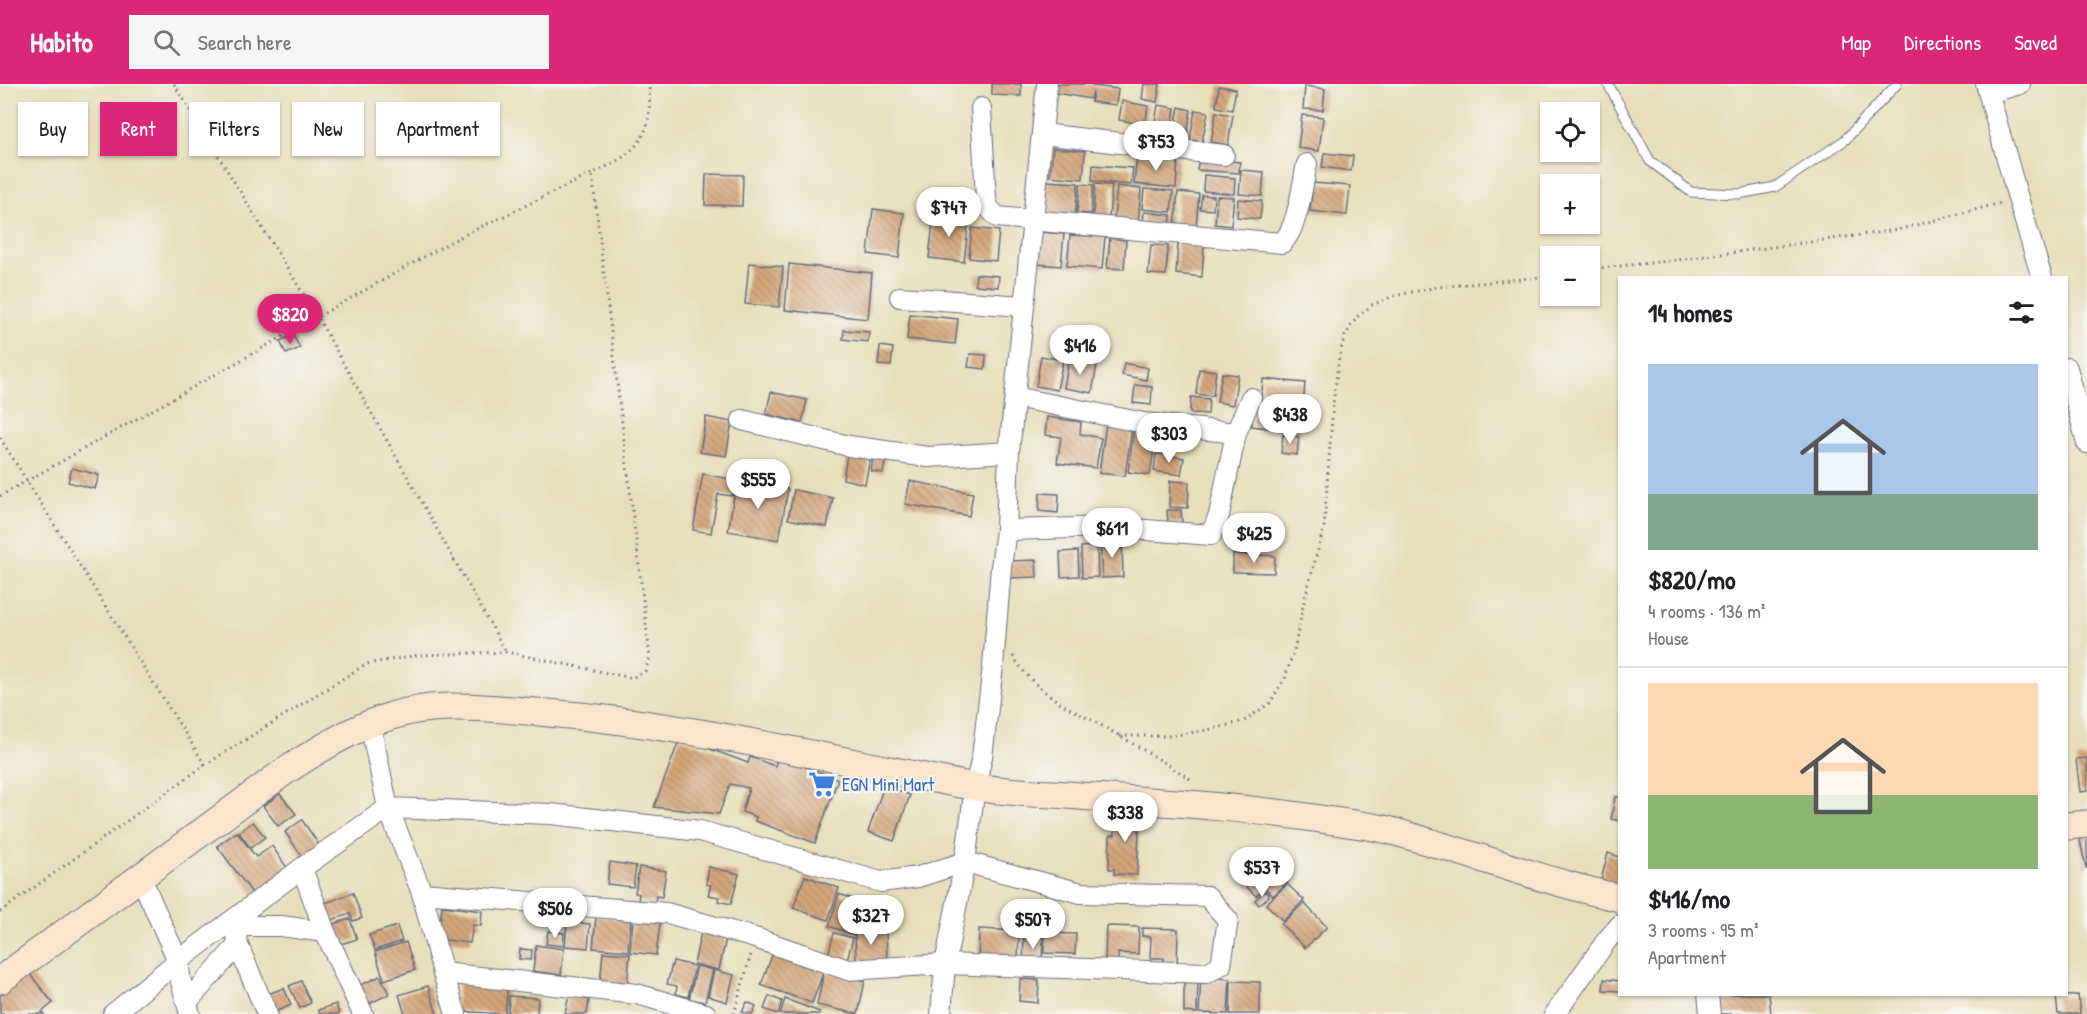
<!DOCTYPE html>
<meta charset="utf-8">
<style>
:root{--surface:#fff;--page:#f6f6f6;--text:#202124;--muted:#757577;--line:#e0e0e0;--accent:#db2777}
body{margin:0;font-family:"Patrick Hand",sans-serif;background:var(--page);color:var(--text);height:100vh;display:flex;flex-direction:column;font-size:22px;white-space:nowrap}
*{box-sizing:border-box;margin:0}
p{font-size:20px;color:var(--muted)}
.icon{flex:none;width:33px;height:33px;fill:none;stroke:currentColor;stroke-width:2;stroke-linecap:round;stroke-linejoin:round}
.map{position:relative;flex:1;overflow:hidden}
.panel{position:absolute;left:1618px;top:192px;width:450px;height:720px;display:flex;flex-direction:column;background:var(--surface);border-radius:0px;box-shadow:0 2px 4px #0004}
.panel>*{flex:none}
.hud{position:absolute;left:18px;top:18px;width:570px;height:54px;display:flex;gap:12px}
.fabs{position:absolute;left:1540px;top:18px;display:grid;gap:12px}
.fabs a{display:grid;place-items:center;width:60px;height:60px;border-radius:0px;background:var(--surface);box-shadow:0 2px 4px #0004;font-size:30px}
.price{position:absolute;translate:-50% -51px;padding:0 14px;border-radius:21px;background:#fff;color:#222;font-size:20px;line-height:39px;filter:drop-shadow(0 2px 3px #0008)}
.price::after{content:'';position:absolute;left:50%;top:36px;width:18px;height:14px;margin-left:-9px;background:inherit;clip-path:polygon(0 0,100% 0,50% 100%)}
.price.current{background:var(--accent);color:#fff}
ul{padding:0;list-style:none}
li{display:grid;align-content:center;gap:12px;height:318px;padding:0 30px}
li+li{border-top:2px solid var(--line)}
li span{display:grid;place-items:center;height:186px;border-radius:0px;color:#555}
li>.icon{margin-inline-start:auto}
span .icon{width:108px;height:108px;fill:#fffc;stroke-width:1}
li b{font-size:26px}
h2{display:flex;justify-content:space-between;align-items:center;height:72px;padding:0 30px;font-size:26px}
.chip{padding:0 21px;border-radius:0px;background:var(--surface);box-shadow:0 2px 4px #0004;font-size:21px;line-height:54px}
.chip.current{background:var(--accent);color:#fff}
header{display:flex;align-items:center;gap:36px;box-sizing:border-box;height:84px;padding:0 30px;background:var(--accent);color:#fff}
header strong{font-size:28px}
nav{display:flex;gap:33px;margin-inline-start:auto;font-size:21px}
.search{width:420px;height:54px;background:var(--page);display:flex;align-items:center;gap:15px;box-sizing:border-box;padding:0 21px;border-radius:0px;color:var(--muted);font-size:22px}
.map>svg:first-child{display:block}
</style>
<header>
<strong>Habito</strong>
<div class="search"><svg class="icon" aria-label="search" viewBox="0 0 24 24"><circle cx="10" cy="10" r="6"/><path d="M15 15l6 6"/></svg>Search here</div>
<nav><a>Map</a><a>Directions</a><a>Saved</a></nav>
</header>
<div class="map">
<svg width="2087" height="930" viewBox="0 0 2087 930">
<defs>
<pattern id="building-back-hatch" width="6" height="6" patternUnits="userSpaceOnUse" patternTransform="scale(1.5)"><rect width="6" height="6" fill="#d5a67b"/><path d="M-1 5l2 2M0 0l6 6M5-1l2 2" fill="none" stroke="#ac8868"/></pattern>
</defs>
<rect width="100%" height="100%" fill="#f6f6f2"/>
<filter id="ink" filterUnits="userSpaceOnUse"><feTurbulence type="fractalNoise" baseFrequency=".0167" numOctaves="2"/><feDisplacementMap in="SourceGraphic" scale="12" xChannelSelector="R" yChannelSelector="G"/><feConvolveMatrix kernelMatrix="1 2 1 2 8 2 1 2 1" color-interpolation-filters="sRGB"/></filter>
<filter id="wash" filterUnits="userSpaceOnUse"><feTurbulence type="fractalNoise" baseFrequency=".008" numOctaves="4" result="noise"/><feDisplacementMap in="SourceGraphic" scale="24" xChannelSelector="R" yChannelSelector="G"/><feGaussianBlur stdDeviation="1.35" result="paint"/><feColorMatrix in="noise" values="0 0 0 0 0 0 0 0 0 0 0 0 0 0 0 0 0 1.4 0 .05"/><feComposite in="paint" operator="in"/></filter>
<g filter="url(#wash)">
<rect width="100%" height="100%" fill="#e8deba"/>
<g id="blocks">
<!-- building -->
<g fill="url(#building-back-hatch)">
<path d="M992 0H1021V12L992 11Z"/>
<path d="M1051 0H1093V2L1118 5 1116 21 1091 18 1093 8 1091 15 1049 8Z"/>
<path d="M1144 0H1160L1157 18 1142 15Z"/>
<path d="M1219 2 1236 5 1232 26 1216 23Z"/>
<path d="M1305 2 1325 5 1323 26 1303 25Z"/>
<path d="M1122 17 1148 22 1145 41 1119 36Z"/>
<path d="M1158 21 1175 24 1170 57 1152 53Z"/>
<path d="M1179 23 1191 26 1186 57 1173 54Z"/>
<path d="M1195 26 1208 28 1202 58 1190 56Z"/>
<path d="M1216 28 1233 31 1228 61 1211 58Z"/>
<path d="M1302 31 1323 33 1319 67 1298 64Z"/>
<path d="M1053 64 1085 67 1083 95 1050 92Z"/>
<path d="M1324 69 1353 72 1351 87 1322 83Z"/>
<path d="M1137 71 1178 75 1176 104 1134 100Z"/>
<path d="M1199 74 1240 78 1239 89 1197 86Z"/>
<path d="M1093 81 1133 84 1131 101 1092 97Z"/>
<path d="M1241 86 1264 88 1262 112 1239 110Z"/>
<path d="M706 90 743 91 742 122 705 121Z"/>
<path d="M1204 91 1235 94 1234 110 1203 107Z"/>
<path d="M1046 97 1078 99 1075 133 1043 131Z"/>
<path d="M1313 99 1350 102 1347 131 1310 127Z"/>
<path d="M1080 100 1093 101 1091 130 1077 129Z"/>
<path d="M1095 100 1112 101 1109 133 1093 132Z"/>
<path d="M1117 102 1141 105 1138 138 1114 136Z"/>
<path d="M1144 105 1173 107 1171 128 1142 125Z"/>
<path d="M1178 108 1199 110 1196 143 1175 141Z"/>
<path d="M1202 111 1214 112 1213 126 1200 125Z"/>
<path d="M1217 112 1234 113 1231 142 1215 140Z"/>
<path d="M1238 115 1262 117 1260 135 1237 133Z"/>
<path d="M873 125 904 129 899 174 868 170Z"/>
<path d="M1144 128 1171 131 1170 141 1143 139Z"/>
<path d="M934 129 969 133 964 178 929 174Z"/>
<path d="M972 144 999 147 996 177 969 174Z"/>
<path d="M1039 148 1064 150 1061 182 1036 180Z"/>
<path d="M1070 151 1105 153 1102 185 1067 182Z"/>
<path d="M1110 154 1126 156 1124 185 1107 184Z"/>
<path d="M1178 159 1204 161 1202 193 1176 190Z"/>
<path d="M1151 161 1168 162 1166 191 1148 190Z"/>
<path d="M749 179 783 183 779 223 745 220Z"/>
<path d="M789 180 872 189 868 235 785 226Z"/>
<path d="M976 190 999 192 998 203 975 201Z"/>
<path d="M910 230 958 235 955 260 907 255Z"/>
<path d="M844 246 869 248 868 258 843 255Z"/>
<path d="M293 251 300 264 286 270 280 257Z"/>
<path d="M880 262 893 264 891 282 878 281Z"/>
<path d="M970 270 986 271 985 285 968 283Z"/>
<path d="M1041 272 1063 276 1057 306 1036 302Z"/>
<path d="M1069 275 1097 280 1092 309 1064 304Z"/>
<path d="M1124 279 1148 284 1146 296 1122 291Z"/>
<path d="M1199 285 1216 287 1213 312 1196 310Z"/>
<path d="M1222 289 1238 291 1233 321 1217 318Z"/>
<path d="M1263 295 1305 299 1303 323 1261 320Z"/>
<path d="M1135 301 1152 303 1151 321 1133 319Z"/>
<path d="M771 308 807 316 802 339 766 330Z"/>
<path d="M1191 313 1209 315 1208 330 1190 329Z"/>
<path d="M1254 322 1302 328 1299 348 1252 342Z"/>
<path d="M706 333 732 338 726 372 700 368Z"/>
<path d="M1047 333 1081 338 1080 350 1101 354 1096 384 1057 379 1061 353 1045 351Z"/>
<path d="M1106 340 1132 343 1125 392 1099 389Z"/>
<path d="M1134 343 1157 346 1150 391 1128 388Z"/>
<path d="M1162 347 1186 350 1185 364 1160 360Z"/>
<path d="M1283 351 1299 353 1297 371 1281 369Z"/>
<path d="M1156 370 1184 374 1181 391 1154 387Z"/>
<path d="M847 371 870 375 865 400 843 395Z"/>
<path d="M873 372 886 374 883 389 871 387Z"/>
<path d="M72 384 99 391 95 405 68 398Z"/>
<path d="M703 390 736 396 732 412 718 410 711 449 693 446Z"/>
<path d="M737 395 788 405 779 456 728 447Z"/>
<path d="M910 397 973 409 969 432 905 420Z"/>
<path d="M1170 397 1189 398 1188 424 1169 423Z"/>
<path d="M794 406 833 414 827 443 788 435Z"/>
<path d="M1040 409 1059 410 1058 429 1039 427Z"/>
<path d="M1167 426H1181L1182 439H1168Z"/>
<path d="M1122 456 1123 493 1102 494 1100 457Z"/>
<path d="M1097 462 1098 493 1082 494 1081 463Z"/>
<path d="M1078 467 1079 492 1061 493 1060 468Z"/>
<path d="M1233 470 1275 472 1274 489 1233 488Z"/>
<path d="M1036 476 1037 493 1010 494V477Z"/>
<path d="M680 654 748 679 750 673 775 682 778 673 838 695 815 759 755 737 756 733 742 728 749 704 730 700 719 730 654 723Z"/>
<path d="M2087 674V707L2080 708 2076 675Z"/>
<path d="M884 702 910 711 894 757 868 748Z"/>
<path d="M280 710 296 730 278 742 263 722Z"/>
<path d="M1615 713H1620V737L1611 735Z"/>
<path d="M1116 725 1140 726 1137 791 1114 790V785H1109L1110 751H1115Z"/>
<path d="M302 736 320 762 303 774 285 748Z"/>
<path d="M253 738 265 753 250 764 239 748Z"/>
<path d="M237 748 256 773 272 762 290 788 255 813 217 762Z"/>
<path d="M2087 750V784H2086L2079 752Z"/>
<path d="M1608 769 1620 773V801L1601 796Z"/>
<path d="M1264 774 1288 798 1273 812 1265 804 1256 812 1240 796Z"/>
<path d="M610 778 636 782 633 803 607 800Z"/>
<path d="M639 783 666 787 662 813 656 812 655 819 638 817 639 810 635 809Z"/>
<path d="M709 783 739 790 731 820 718 817 719 813 708 811 711 801 706 800Z"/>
<path d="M805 792 839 804 828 836 793 824Z"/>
<path d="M1287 800 1304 816 1283 837 1266 820Z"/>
<path d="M1265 807 1269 812 1259 821 1255 816Z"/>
<path d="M353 809 362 834 353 837 350 830 328 837 322 820Z"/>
<path d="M839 810 865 819 854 851 829 842Z"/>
<path d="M1304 819 1327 843 1305 864 1281 840Z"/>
<path d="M442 822 482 827 481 842 473 841 470 859 438 855Z"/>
<path d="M596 832 631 836 628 867 593 864Z"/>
<path d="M350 835 357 855 337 861 330 841Z"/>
<path d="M633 836 660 839 656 871 630 868Z"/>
<path d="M567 838 590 840 588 864 565 862Z"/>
<path d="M397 842 402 857 375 866 369 851Z"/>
<path d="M1106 842 1139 843 1138 870 1118 869V878H1105Z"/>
<path d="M1142 844 1178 845 1177 883 1164 882V874H1150L1151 853 1142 852Z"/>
<path d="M979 845 1019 847 1018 880 978 878Z"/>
<path d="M548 847 564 849 563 862 546 860Z"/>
<path d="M886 847 887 876 856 877 855 848Z"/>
<path d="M701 848 726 854 719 886 694 880Z"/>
<path d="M834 849 853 854 847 876 828 871Z"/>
<path d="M1045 849 1076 850 1075 870 1044 869Z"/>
<path d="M1024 850H1043L1042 881H1023Z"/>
<path d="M406 858 415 886 384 896 375 868Z"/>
<path d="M536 861 564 865 561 891 533 887Z"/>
<path d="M520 865 532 866 531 876 519 875Z"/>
<path d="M603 868 630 870 627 903 600 900Z"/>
<path d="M773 869 824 887 812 919 761 901Z"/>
<path d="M673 877 695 882 688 913 676 910 677 902 667 900Z"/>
<path d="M697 882 713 886 705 918 689 915Z"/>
<path d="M714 886 734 891 727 918 708 912Z"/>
<path d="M824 887 865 897 858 930 817 921Z"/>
<path d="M29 889 53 919 42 928 44 930H0V912Z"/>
<path d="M380 892 389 910 365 922 356 903Z"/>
<path d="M1184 893H1198L1197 929 1184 928Z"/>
<path d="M1201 893 1230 895 1228 930 1199 929Z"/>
<path d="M459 895 508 899 505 930 455 927Z"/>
<path d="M1020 895 1039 896 1038 919 1019 917Z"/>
<path d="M1604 895 1620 897V907L1603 906Z"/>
<path d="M301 897 311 919 300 924 289 902Z"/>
<path d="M1231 897 1260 898V930H1230Z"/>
<path d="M428 902 437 930H405L399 911Z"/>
<path d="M284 904 291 921 275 928 268 910Z"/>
<path d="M1717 910H1769L1771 930H1719Z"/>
<path d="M569 911 589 916 587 930H565Z"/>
<path d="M2078 911 2080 930H2058L2056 913Z"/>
<path d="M509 912 538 914 537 930H508Z"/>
<path d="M769 912 782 917 778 930 764 925Z"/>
<path d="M785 915 820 928 819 930H780Z"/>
<path d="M747 918 756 922 752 930 742 928Z"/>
<path d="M336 920 339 930H320L318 926Z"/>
</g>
</g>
</g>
<g filter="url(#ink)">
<use href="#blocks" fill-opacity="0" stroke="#636c7e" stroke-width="1.5"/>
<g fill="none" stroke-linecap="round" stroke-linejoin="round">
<defs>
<path id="lane" d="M1608 0 1650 77 1691 108 1739 110 1775 103 1845 56 1897 0"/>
<g id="street">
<path d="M1986 0 2018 114 2042 194"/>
<path d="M1989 9 2020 0"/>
<path d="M981 24 986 115 988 123 997 133 1282 159C1298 144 1302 102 1307 80"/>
<path d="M1042 50 1224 71"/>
<path d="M900 213 1023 222"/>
<path d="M2067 284 2087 359"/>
<path d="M1015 313 1144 339 1236 349 1251 314"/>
<path d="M742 336 849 362 928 373 1009 368"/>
<path d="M1006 446 1107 443 1211 451 1219 431 1236 349"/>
<path d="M302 784 325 848 363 930"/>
<path d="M141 794 178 877 181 898 190 930"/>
<path d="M422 809 443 889 456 930"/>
<path d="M234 836 238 861 267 930"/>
<path d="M235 842H281L325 848"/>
<path d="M443 889 637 910 706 930"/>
<path d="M1708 910 1710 930"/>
<path d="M187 918 238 861"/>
<path d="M113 930 178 877 302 784 388 724 551 730 700 747 881 798 918 793 965 778 1081 809 1207 812 1228 836 1221 881 1207 889 945 880 848 886 755 854 667 829 422 809 388 724 370 640"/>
<path d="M941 930 945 880 965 778 975 703 982 673 993 582 1001 483 1006 446 1009 368 1047 0"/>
<path d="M1555 930 1607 856 1620 841"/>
</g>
<g id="secondary">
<path d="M2067 742 2087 740"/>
<path d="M0 896 281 690C326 660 376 629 431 624 470 621 510 626 548 629 691 641 829 675 970 702 1005 709 1044 709 1080 712 1162 718 1245 723 1327 736 1347 739 1368 741 1388 746 1466 767 1541 797 1620 814"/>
</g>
</defs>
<!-- lane casing -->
<use href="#lane" stroke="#636c7e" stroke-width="11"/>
<!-- street casing -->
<use href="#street" stroke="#636c7e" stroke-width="22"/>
<!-- secondary casing -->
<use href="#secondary" stroke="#636c7e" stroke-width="29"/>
<!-- path -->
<g stroke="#636c7e" stroke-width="3" stroke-dasharray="1.5 4.5" stroke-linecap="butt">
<path d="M174 0 318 234 506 568"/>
<path d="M1590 185 1678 176 1897 146 2001 119"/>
<path d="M0 354 205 681"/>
<path d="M0 412 454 156 614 79C649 57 651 40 649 0"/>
<path d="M1013 572C1037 611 1068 623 1106 644 1135 661 1165 678 1193 697"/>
<path d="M1120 652H1170L1213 645 1244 637 1270 619 1285 594 1294 566 1303 522 1324 443 1333 320 1339 273 1345 252 1357 233 1372 221 1393 212 1438 203 1551 192"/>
<path d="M0 828 205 681 366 580 419 571 506 568 632 594 645 587 650 573 592 90"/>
<path d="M734 930 751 870"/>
</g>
<!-- lane -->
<use href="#lane" stroke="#fff" stroke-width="9"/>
<!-- street -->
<use href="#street" stroke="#fff" stroke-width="20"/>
<!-- secondary -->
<use href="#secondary" stroke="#fbe5cf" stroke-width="27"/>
</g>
</g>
<!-- icons -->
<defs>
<symbol id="supermarket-bare" viewBox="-9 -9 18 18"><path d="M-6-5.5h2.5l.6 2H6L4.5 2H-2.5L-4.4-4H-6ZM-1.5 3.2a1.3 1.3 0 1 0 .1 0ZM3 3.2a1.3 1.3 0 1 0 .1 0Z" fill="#3f7fe0" stroke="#f6f6f2" stroke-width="2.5" paint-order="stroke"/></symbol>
</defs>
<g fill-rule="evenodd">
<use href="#supermarket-bare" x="803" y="681" width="38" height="38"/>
</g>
<g text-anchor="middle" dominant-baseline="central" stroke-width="4.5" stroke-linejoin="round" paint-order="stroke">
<!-- shop labels -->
<g font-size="18" fill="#366cbe" stroke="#f6f6f2" text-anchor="start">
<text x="842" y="700">EGN Mini Mart</text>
</g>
</g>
</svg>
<div class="fabs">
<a><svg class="icon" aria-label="locate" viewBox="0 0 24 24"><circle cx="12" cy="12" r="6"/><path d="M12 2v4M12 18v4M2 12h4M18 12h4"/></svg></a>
<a>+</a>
<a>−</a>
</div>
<b class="price" style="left:1156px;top:88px">$753</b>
<b class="price" style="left:949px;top:154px">$747</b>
<b class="price current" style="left:290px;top:261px">$820</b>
<b class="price" style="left:1080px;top:292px">$416</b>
<b class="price" style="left:1290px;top:361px">$438</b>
<b class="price" style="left:1169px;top:380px">$303</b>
<b class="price" style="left:758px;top:426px">$555</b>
<b class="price" style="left:1112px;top:475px">$611</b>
<b class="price" style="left:1254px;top:480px">$425</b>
<b class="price" style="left:1125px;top:759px">$338</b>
<b class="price" style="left:1262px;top:814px">$537</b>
<b class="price" style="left:555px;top:855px">$506</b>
<b class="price" style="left:871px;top:862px">$327</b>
<b class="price" style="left:1033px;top:866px">$507</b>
<div class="hud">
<a class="chip">Buy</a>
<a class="chip current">Rent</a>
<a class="chip">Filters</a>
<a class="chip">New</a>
<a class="chip">Apartment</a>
</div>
<section class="panel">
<h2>14 homes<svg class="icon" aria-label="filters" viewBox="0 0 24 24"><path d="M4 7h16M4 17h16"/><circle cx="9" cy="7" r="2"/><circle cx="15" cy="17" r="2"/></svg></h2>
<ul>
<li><span style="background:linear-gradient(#a9c7e8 70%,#7fa58c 0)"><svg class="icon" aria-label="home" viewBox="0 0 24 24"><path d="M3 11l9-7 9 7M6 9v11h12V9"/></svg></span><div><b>$820/mo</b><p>4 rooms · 136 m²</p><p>House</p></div></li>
<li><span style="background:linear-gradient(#ffd9b3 60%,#8fb573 0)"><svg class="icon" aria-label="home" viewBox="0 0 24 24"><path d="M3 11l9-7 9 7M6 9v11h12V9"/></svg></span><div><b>$416/mo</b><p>3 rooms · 95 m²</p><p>Apartment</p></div></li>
</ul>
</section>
</div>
